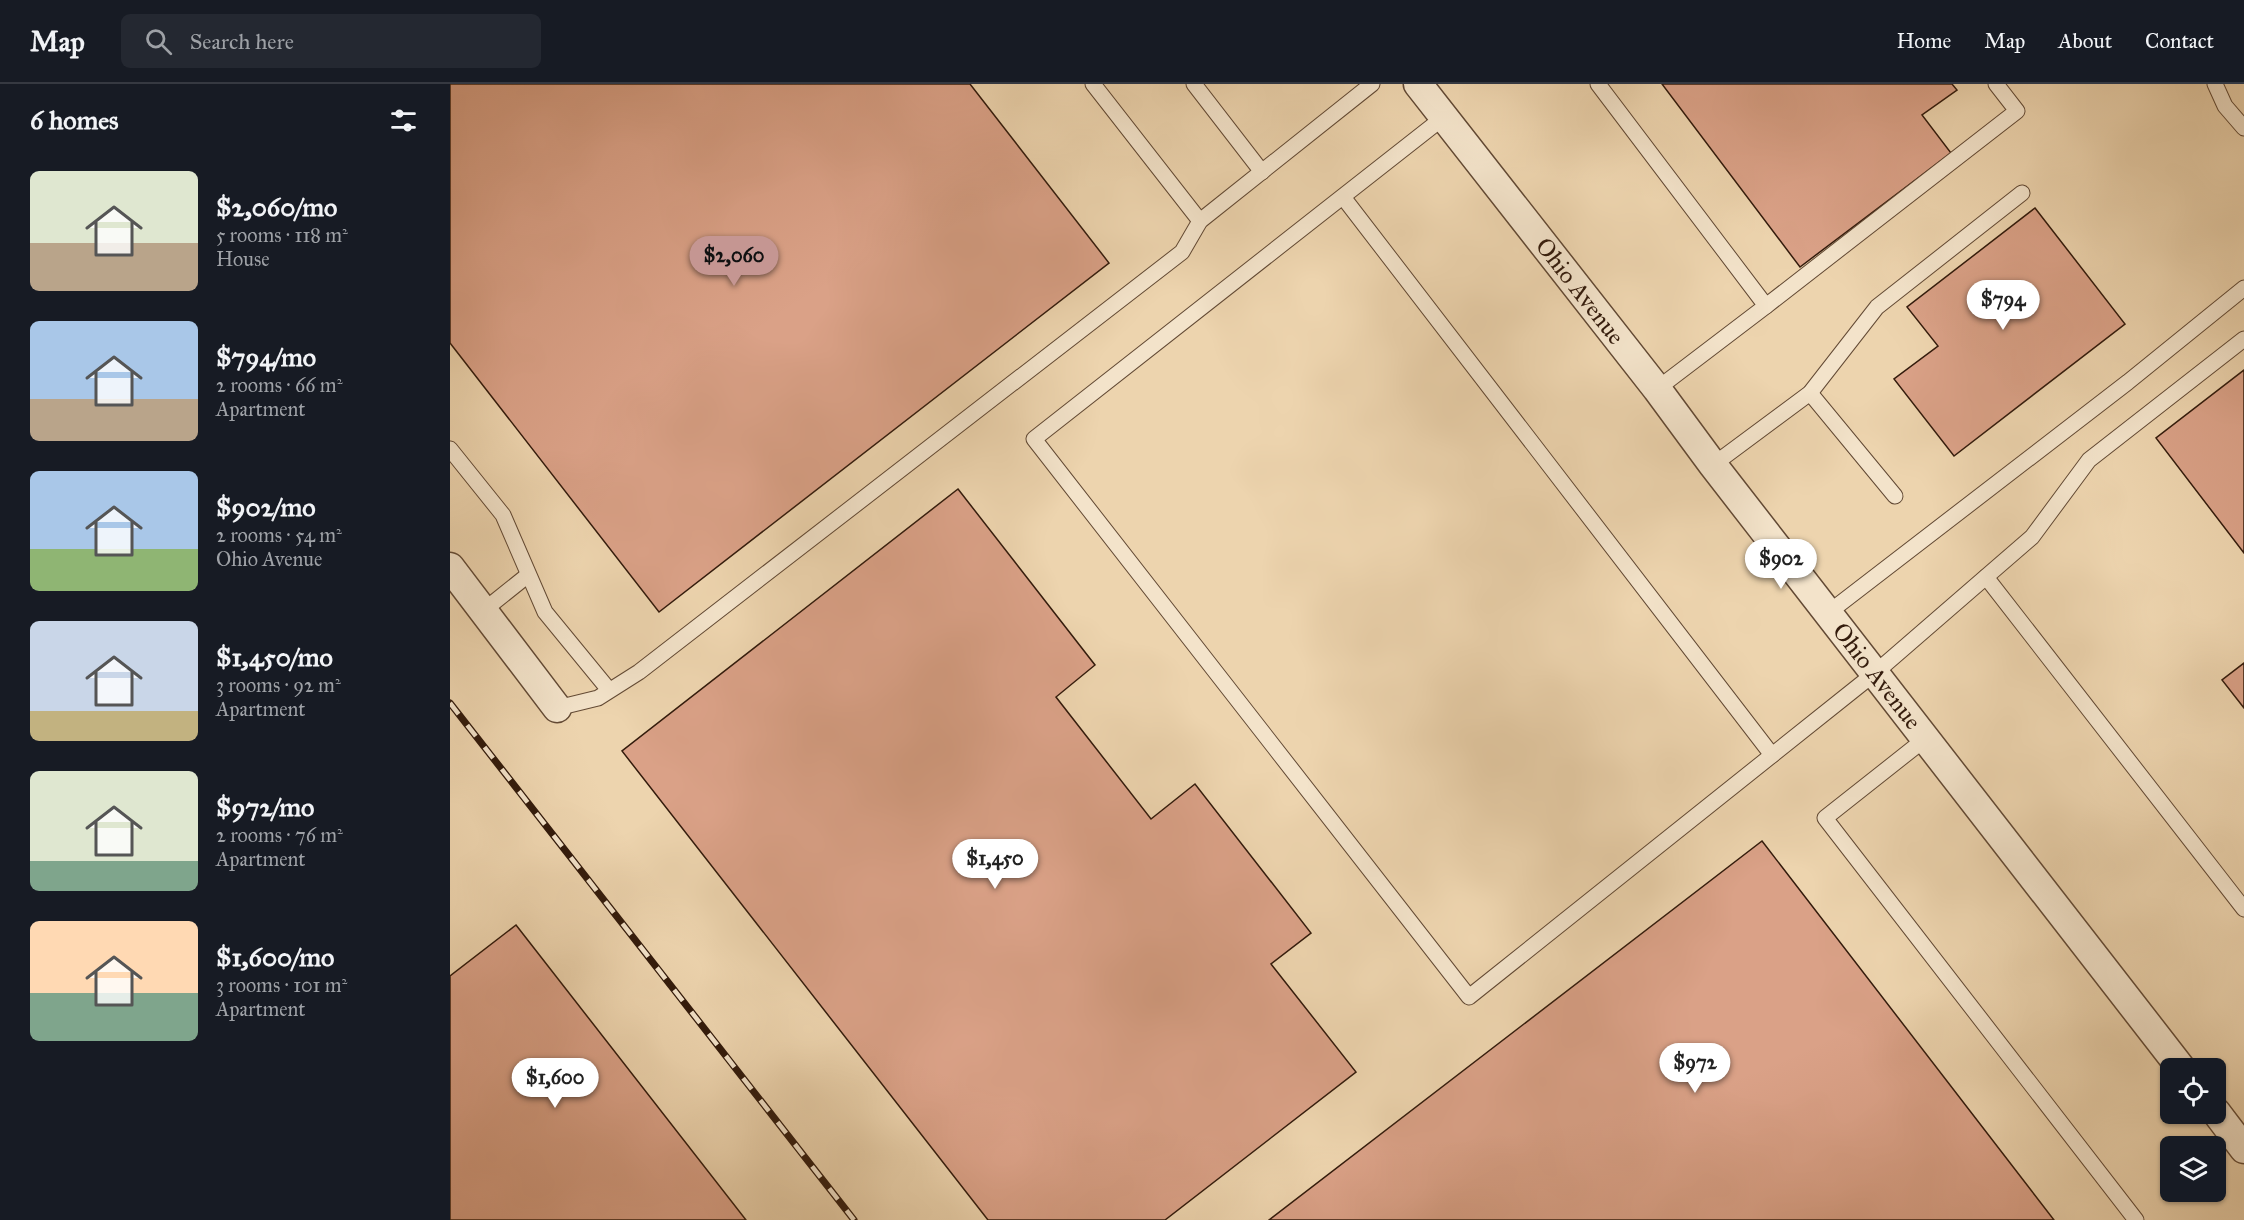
<!DOCTYPE html>
<meta charset="utf-8">
<style>
:root{--surface:#171b24;--page:#242831;--text:#f1f3f6;--muted:#9ea1a6;--line:#363941;--accent:#c59692}
body{margin:0;font-family:"IM FELL Great Primer",serif;background:var(--page);color:var(--text);height:100vh;display:flex;flex-direction:column;font-size:22px;white-space:nowrap}
*{box-sizing:border-box;margin:0}
p{font-size:20px;color:var(--muted)}
.icon{flex:none;width:33px;height:33px;fill:none;stroke:currentColor;stroke-width:2;stroke-linecap:round;stroke-linejoin:round}
.map{position:relative;flex:1;overflow:hidden}
.sheet{display:flex;flex-direction:column;background:var(--surface);width:450px}
.sheet>*{flex:none}
.controls{position:absolute;left:1710px;top:974px;display:grid;gap:12px}
.controls a{display:grid;place-items:center;width:66px;height:66px;border-radius:9px;background:var(--surface);box-shadow:0 2px 4px #0004;font-size:30px}
.price{position:absolute;translate:-50% -51px;padding:0 14px;border-radius:21px;background:#fff;color:#222;font-size:20px;line-height:39px;filter:drop-shadow(0 2px 3px #0008)}
.price::after{content:'';position:absolute;left:50%;top:36px;width:18px;height:14px;margin-left:-9px;background:inherit;clip-path:polygon(0 0,100% 0,50% 100%)}
.price.on{background:var(--accent);color:#111}
ul{padding:0;list-style:none}
li{display:flex;align-items:center;gap:18px;height:150px;padding:0 30px}
li span{display:grid;place-items:center;flex:none;width:168px;height:120px;border-radius:9px;color:#555}
li>.icon{margin-inline-start:auto}
span .icon{width:72px;height:72px;fill:#fffc;stroke-width:1}
li b{font-size:26px}
h2{display:flex;justify-content:space-between;align-items:center;height:72px;padding:0 30px;font-size:26px}
header{display:flex;align-items:center;gap:36px;box-sizing:border-box;height:84px;padding:0 30px;background:var(--surface);border-bottom:2px solid var(--line)}
header strong{font-size:28px}
nav{display:flex;gap:33px;margin-inline-start:auto;font-size:21px}
.search{width:420px;height:54px;background:var(--page);display:flex;align-items:center;gap:15px;box-sizing:border-box;padding:0 21px;border-radius:9px;color:var(--muted);font-size:22px}
main{display:flex;flex:1;min-height:0}
.map>svg:first-child{display:block}
</style>
<header>
<strong>Map</strong>
<div class="search"><svg class="icon" aria-label="search" viewBox="0 0 24 24"><circle cx="10" cy="10" r="6"/><path d="M15 15l6 6"/></svg>Search here</div>
<nav><a>Home</a><a>Map</a><a>About</a><a>Contact</a></nav>
</header>
<main>
<section class="sheet">
<h2>6 homes<svg class="icon" aria-label="filters" viewBox="0 0 24 24"><path d="M4 7h16M4 17h16"/><circle cx="9" cy="7" r="2"/><circle cx="15" cy="17" r="2"/></svg></h2>
<ul>
<li><span style="background:linear-gradient(#dfe7d0 60%,#b9a48a 0)"><svg class="icon" aria-label="home" viewBox="0 0 24 24"><path d="M3 11l9-7 9 7M6 9v11h12V9"/></svg></span><div><b>$2,060/mo</b><p>5 rooms · 118 m²</p><p>House</p></div></li>
<li><span style="background:linear-gradient(#a9c7e8 65%,#b9a48a 0)"><svg class="icon" aria-label="home" viewBox="0 0 24 24"><path d="M3 11l9-7 9 7M6 9v11h12V9"/></svg></span><div><b>$794/mo</b><p>2 rooms · 66 m²</p><p>Apartment</p></div></li>
<li><span style="background:linear-gradient(#a9c7e8 65%,#8fb573 0)"><svg class="icon" aria-label="home" viewBox="0 0 24 24"><path d="M3 11l9-7 9 7M6 9v11h12V9"/></svg></span><div><b>$902/mo</b><p>2 rooms · 54 m²</p><p>Ohio Avenue</p></div></li>
<li><span style="background:linear-gradient(#c9d6e8 75%,#c2b280 0)"><svg class="icon" aria-label="home" viewBox="0 0 24 24"><path d="M3 11l9-7 9 7M6 9v11h12V9"/></svg></span><div><b>$1,450/mo</b><p>3 rooms · 92 m²</p><p>Apartment</p></div></li>
<li><span style="background:linear-gradient(#dfe7d0 75%,#7fa58c 0)"><svg class="icon" aria-label="home" viewBox="0 0 24 24"><path d="M3 11l9-7 9 7M6 9v11h12V9"/></svg></span><div><b>$972/mo</b><p>2 rooms · 76 m²</p><p>Apartment</p></div></li>
<li><span style="background:linear-gradient(#ffd9b3 60%,#7fa58c 0)"><svg class="icon" aria-label="home" viewBox="0 0 24 24"><path d="M3 11l9-7 9 7M6 9v11h12V9"/></svg></span><div><b>$1,600/mo</b><p>3 rooms · 101 m²</p><p>Apartment</p></div></li>
</ul>
</section>
<div class="map">
<svg width="1794" height="1136" viewBox="0 0 1794 1136">
<rect width="100%" height="100%" fill="#edd4ae"/>
<filter id="stains"><feTurbulence type="fractalNoise" baseFrequency=".00333" numOctaves="4"/><feColorMatrix values="0 0 0 0 .2 0 0 0 0 .09 0 0 0 0 .02 0 0 0 .5 -.17"/></filter>
<radialGradient id="worn" r=".72"><stop offset=".6" stop-color="#630" stop-opacity="0"/><stop offset="1" stop-color="#630" stop-opacity=".3"/></radialGradient>
<!-- building -->
<g fill="#daa187" stroke="#331b0c" stroke-width="1.5">
<path d="M0 0H520L659 179 209 528 0 259Z"/>
<path d="M1212 0H1502L1507 6 1472 31 1501 69 1350 183Z"/>
<path d="M1585 124 1675 240 1504 372 1444 295 1488 262 1457 223Z"/>
<path d="M1794 286V469L1706 354Z"/>
<path d="M508 405 645 581 606 613 701 735 745 700 861 849 821 880 906 988 715 1136H538L172 667Z"/>
<path d="M1794 579V624L1772 596Z"/>
<path d="M1312 757 1604 1136H819Z"/>
<path d="M66 841 296 1136H0V892Z"/>
</g>
<g fill="none" stroke-linecap="round" stroke-linejoin="round">
<defs>
<g id="lane">
<path d="M643 0 750 137"/>
<path d="M744 0 812 88"/>
<path d="M1148 0 1316 222 1207 305"/>
<path d="M1765 0 1775 22 1794 44"/>
<path d="M994 33 584 355 1019 913 1425 589 1582 453 1639 376 1794 255"/>
<path d="M893 113 1322 671"/>
<path d="M1316 222 1567 27 1546 0"/>
<path d="M1360 309 1445 412"/>
<path d="M0 365 53 431 95 528 159 606"/>
<path d="M1263 381 1360 309 1427 223 1572 109"/>
<path d="M1536 493 1794 825"/>
<path d="M33 527 78 491"/>
<path d="M1378 529 1678 298 1794 204"/>
<path d="M107 624 148 614 189 588 732 168 750 137 922 0"/>
<path d="M1475 655 1375 734 1686 1136"/>
</g>
<g id="street">
<path d="M968 0 1207 305 1263 381 1731 984"/>
<path d="M0 483 107 624"/>
<path d="M1766 1028 1794 1065"/>
</g>
</defs>
<!-- lane casing -->
<use href="#lane" stroke="#624934" stroke-width="17"/>
<!-- street casing -->
<use href="#street" stroke="#624934" stroke-width="31"/>
<!-- lane -->
<use href="#lane" stroke="#f3e3ca" stroke-width="15"/>
<!-- street -->
<use href="#street" stroke="#f3e3ca" stroke-width="28"/>
<defs>
<path id="rail" d="M0 619 404 1136"/>
</defs>
<!-- rail casing -->
<use href="#rail" stroke="#331b0c" stroke-width="7"/>
<!-- rail -->
<use href="#rail" stroke="#f3e3ca" stroke-width="4.5" stroke-dasharray="14" stroke-linecap="butt"/>
</g>
<g text-anchor="middle" dominant-baseline="central" stroke-width="4.5" stroke-linejoin="round" paint-order="stroke">
<!-- street labels -->
<g font-size="24" fill="#331b0c" stroke="#f3e3ca">
<text transform="translate(1130 207) rotate(52)">Ohio Avenue</text>
<text transform="translate(1427 592) rotate(52)">Ohio Avenue</text>
</g>
</g>
<rect width="100%" height="100%" filter="url(#stains)"/>
<rect width="100%" height="100%" fill="url(#worn)"/>
</svg>
<div class="controls">
<a><svg class="icon" aria-label="locate" viewBox="0 0 24 24"><circle cx="12" cy="12" r="6"/><path d="M12 2v4M12 18v4M2 12h4M18 12h4"/></svg></a>
<a><svg class="icon" aria-label="layers" viewBox="0 0 24 24"><path d="M12 4l9 5-9 5-9-5zM3 14l9 5 9-5"/></svg></a>
</div>
<b class="price on" style="left:284px;top:203px">$2,060</b>
<b class="price" style="left:1553px;top:247px">$794</b>
<b class="price" style="left:1331px;top:506px">$902</b>
<b class="price" style="left:545px;top:806px">$1,450</b>
<b class="price" style="left:1245px;top:1010px">$972</b>
<b class="price" style="left:105px;top:1025px">$1,600</b>
</div>
</main>
